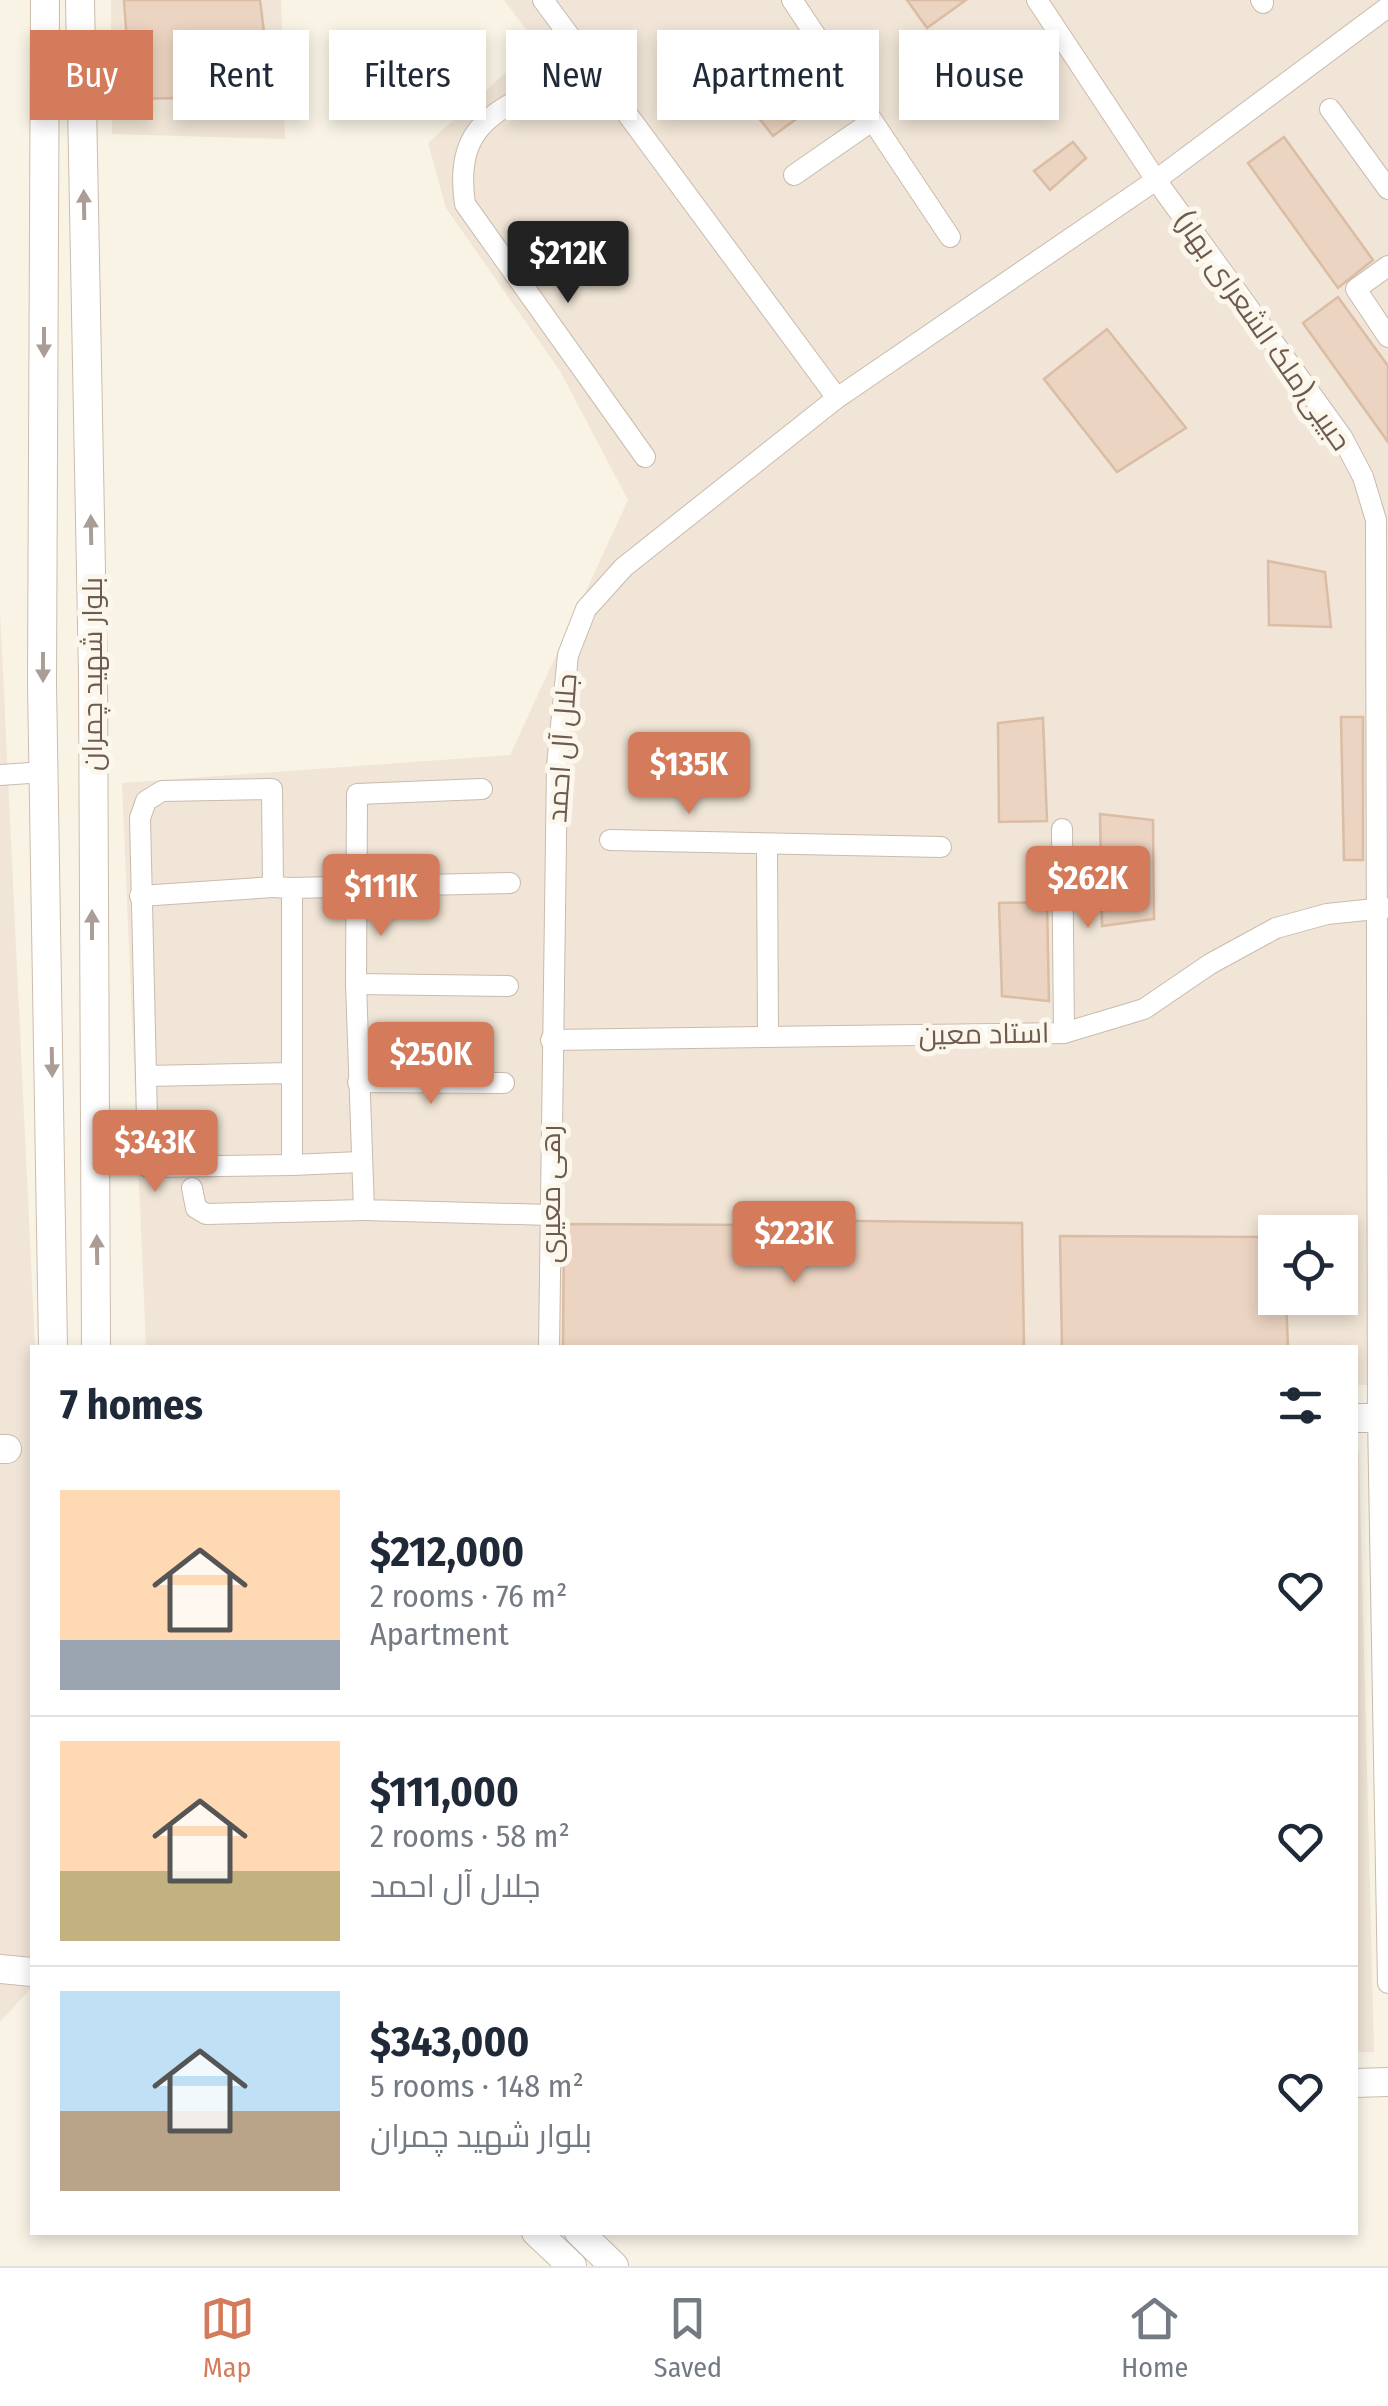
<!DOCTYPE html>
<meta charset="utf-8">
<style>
:root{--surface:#fff;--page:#f6f6f7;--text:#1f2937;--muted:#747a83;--line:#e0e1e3;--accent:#d37b5b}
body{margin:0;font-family:"Fira Sans Condensed",Cairo,sans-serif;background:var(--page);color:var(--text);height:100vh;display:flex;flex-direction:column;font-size:38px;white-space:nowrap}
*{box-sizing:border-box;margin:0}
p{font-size:32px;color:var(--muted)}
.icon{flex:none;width:55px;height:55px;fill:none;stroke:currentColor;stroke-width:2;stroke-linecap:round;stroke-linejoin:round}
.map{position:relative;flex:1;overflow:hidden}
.sheet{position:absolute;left:30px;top:1345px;width:1328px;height:890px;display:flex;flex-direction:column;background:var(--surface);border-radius:0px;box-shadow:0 5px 15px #0003}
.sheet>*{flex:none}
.guide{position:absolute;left:30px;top:30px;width:1330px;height:90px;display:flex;gap:20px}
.tools{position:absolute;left:1258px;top:1215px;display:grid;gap:20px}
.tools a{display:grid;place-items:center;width:100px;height:100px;border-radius:0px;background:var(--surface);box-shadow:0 5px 15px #0003;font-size:50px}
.price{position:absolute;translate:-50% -85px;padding:0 22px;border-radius:10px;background:var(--accent);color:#fff;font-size:32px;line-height:65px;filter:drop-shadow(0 2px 5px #0008)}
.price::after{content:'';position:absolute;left:50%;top:60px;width:30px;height:22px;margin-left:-15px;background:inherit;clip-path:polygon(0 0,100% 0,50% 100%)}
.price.on{background:#222;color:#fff}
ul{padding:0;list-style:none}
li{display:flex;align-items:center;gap:30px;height:250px;padding:0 30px}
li+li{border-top:2px solid var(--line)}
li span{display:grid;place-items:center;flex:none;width:280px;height:200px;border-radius:0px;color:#555}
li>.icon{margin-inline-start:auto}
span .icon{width:120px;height:120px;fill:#fffc;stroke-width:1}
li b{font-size:42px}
h2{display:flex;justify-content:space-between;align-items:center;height:120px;padding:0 30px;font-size:42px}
.chip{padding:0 35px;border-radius:0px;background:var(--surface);box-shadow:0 5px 15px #0003;font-size:35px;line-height:90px}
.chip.on{background:var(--accent);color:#fff}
.tab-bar{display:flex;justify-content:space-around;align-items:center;height:140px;border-top:2px solid var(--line);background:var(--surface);font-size:28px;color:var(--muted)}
.tab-bar a{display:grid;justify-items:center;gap:5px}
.tab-bar .on{color:var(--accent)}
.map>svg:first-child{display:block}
</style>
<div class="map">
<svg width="1388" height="2266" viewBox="0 0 1388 2266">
<rect width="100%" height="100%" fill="#f9f3e6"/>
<!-- residential -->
<g fill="#f0e5d6" fill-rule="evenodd">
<path d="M111 0H281L285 139 112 134Z"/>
<path d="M504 0H1388V1385H1355V1348L146 1347 122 783 510 755 628 500 560 371 446 208 428 143 537 44ZM1275 1232H1340V1298H1275Z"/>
<path d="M0 610 35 1347 32 1987 0 2022Z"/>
<path d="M1355 1451H1359L1374 2052H1355Z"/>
</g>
<!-- building -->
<g fill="#ebd4c1" stroke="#dbbca4" stroke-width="2.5">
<path d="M124 0H260L272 96 131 99Z"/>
<path d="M907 0H966L927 28Z"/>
<path d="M800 86 814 106 773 136 758 117Z"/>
<path d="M1284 137 1373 260 1338 288 1248 163Z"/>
<path d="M1073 142 1086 158 1050 190 1034 171Z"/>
<path d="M1338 297 1388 366V442L1303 323Z"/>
<path d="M1107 329 1186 428 1117 472 1044 379Z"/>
<path d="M1268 561 1325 572 1331 627 1269 625Z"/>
<path d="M1341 717H1363V860H1344Z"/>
<path d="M1043 718 1047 821 999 822 998 723Z"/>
<path d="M1100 814 1153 820 1154 919 1102 926Z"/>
<path d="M1047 902 1049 1001 1002 996 999 903Z"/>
<path d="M784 1220 1022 1223 1024 1348H563L564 1224 784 1225Z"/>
<path d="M1060 1236 1275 1237V1298H1286L1288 1348H1062Z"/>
</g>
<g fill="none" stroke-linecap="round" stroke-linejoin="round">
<defs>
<g id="street">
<path d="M543 0 837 398"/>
<path d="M792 0 950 237"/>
<path d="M1037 0 1156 180 1342 437 1363 477 1376 520 1378 1418 1388 1983"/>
<path d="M1261 0 1263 3"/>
<path d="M578 45C546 115 448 91 465 204L645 457"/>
<path d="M1330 109 1388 189"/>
<path d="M794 175 872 121"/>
<path d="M1388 266 1356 289 1388 337"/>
<path d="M0 775 44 772"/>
<path d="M482 789 357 794 356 984 364 1210 550 1215"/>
<path d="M1062 829 1064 1033"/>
<path d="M610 840 941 847"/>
<path d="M767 844 768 1037"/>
<path d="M292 888 510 883"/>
<path d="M140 896 273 887"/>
<path d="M356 984 508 986"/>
<path d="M551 1040 1064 1033 1144 1009 1210 964 1276 928 1327 914 1385 908"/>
<path d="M291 1073 146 1076 140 818 146 801 162 791 272 789 273 887 292 888V1165L360 1162"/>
<path d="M146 1076 148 1167 292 1165"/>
<path d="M358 1082 504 1083"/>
<path d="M192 1188 196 1208 206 1214 364 1210"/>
<path d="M549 1348 557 766 568 655 586 609 624 567 837 398 1156 180 1388 7"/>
</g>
<g id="secondary">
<path d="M45 0 42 684 53 1348"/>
<path d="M80 0 93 675 96 1348"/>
<path d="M1355 1418H1388"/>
<path d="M0 1449H7"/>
<path d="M0 1969 32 1972"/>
<path d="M1355 2083 1388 2082"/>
<path d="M536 2232 572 2266"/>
<path d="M579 2232 614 2266"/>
</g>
</defs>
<!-- street casing -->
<use href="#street" stroke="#c9bbae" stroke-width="22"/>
<!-- secondary casing -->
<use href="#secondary" stroke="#ccbcac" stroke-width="30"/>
<!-- street -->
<use href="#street" stroke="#fff" stroke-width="20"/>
<!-- secondary -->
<use href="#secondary" stroke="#fff" stroke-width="28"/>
</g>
<!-- one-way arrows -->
<defs><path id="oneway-solid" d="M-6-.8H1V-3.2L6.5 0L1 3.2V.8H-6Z" transform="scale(2.5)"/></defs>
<g fill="#a99d95">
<use href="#oneway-solid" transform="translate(84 205) rotate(-91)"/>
<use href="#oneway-solid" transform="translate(44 342) rotate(90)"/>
<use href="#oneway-solid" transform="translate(91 530) rotate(-91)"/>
<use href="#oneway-solid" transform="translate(43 667) rotate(90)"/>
<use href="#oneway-solid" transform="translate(92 925) rotate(-90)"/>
<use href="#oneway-solid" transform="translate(52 1062) rotate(89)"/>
<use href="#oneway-solid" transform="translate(97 1250) rotate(-91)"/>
</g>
<g text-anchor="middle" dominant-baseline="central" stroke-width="10" stroke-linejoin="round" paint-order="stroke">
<!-- street labels -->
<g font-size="28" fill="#6f5b4e" stroke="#fcf7ec">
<text transform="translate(1263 331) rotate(55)">حبیبی(ملک الشعرای بهار)</text>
<text transform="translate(92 674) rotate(-90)">بلوار شهید چمران</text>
<text transform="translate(562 748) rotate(-86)">جلال آل احمد</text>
<text transform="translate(984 1034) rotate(-1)">استاد معین</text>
<text transform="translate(550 1194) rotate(-90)">رهی معیری</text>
</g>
</g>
</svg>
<div class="tools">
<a><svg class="icon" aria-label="locate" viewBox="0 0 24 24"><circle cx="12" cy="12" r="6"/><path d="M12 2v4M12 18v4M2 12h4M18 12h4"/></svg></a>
</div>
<b class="price on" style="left:568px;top:306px">$212K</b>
<b class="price" style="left:689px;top:817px">$135K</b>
<b class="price" style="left:1088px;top:931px">$262K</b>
<b class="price" style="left:381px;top:939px">$111K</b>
<b class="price" style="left:431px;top:1107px">$250K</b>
<b class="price" style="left:155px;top:1195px">$343K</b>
<b class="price" style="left:794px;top:1286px">$223K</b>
<div class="guide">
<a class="chip on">Buy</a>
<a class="chip">Rent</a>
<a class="chip">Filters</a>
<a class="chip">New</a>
<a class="chip">Apartment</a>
<a class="chip">House</a>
</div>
<section class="sheet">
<h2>7 homes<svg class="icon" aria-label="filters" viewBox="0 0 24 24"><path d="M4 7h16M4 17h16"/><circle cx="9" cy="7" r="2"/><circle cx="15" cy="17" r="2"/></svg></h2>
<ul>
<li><span style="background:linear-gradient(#ffd9b3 75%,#9aa5b1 0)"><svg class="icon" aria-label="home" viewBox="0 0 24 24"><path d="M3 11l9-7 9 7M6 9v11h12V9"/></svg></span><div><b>$212,000</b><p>2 rooms · 76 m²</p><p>Apartment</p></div><svg class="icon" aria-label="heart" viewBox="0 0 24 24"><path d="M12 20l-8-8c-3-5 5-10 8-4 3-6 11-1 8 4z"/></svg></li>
<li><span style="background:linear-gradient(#ffd9b3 65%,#c2b280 0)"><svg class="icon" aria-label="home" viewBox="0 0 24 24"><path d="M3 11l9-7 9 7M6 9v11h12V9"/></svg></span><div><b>$111,000</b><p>2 rooms · 58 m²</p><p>جلال آل احمد</p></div><svg class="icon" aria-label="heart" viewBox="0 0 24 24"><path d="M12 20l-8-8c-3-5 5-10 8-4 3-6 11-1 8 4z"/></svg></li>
<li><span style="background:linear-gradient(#bfe0f5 60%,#b9a48a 0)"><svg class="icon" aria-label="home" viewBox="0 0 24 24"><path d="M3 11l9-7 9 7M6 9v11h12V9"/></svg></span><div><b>$343,000</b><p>5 rooms · 148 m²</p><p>بلوار شهید چمران</p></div><svg class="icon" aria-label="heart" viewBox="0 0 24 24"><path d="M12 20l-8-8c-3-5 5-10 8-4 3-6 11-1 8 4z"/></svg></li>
</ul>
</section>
</div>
<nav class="tab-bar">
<a class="on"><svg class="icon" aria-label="map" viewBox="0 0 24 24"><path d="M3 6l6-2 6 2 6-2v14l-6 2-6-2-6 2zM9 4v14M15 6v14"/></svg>Map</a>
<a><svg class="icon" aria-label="saved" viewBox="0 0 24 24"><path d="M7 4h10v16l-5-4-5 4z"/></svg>Saved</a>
<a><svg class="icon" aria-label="home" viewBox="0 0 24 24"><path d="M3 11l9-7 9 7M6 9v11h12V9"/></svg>Home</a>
</nav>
